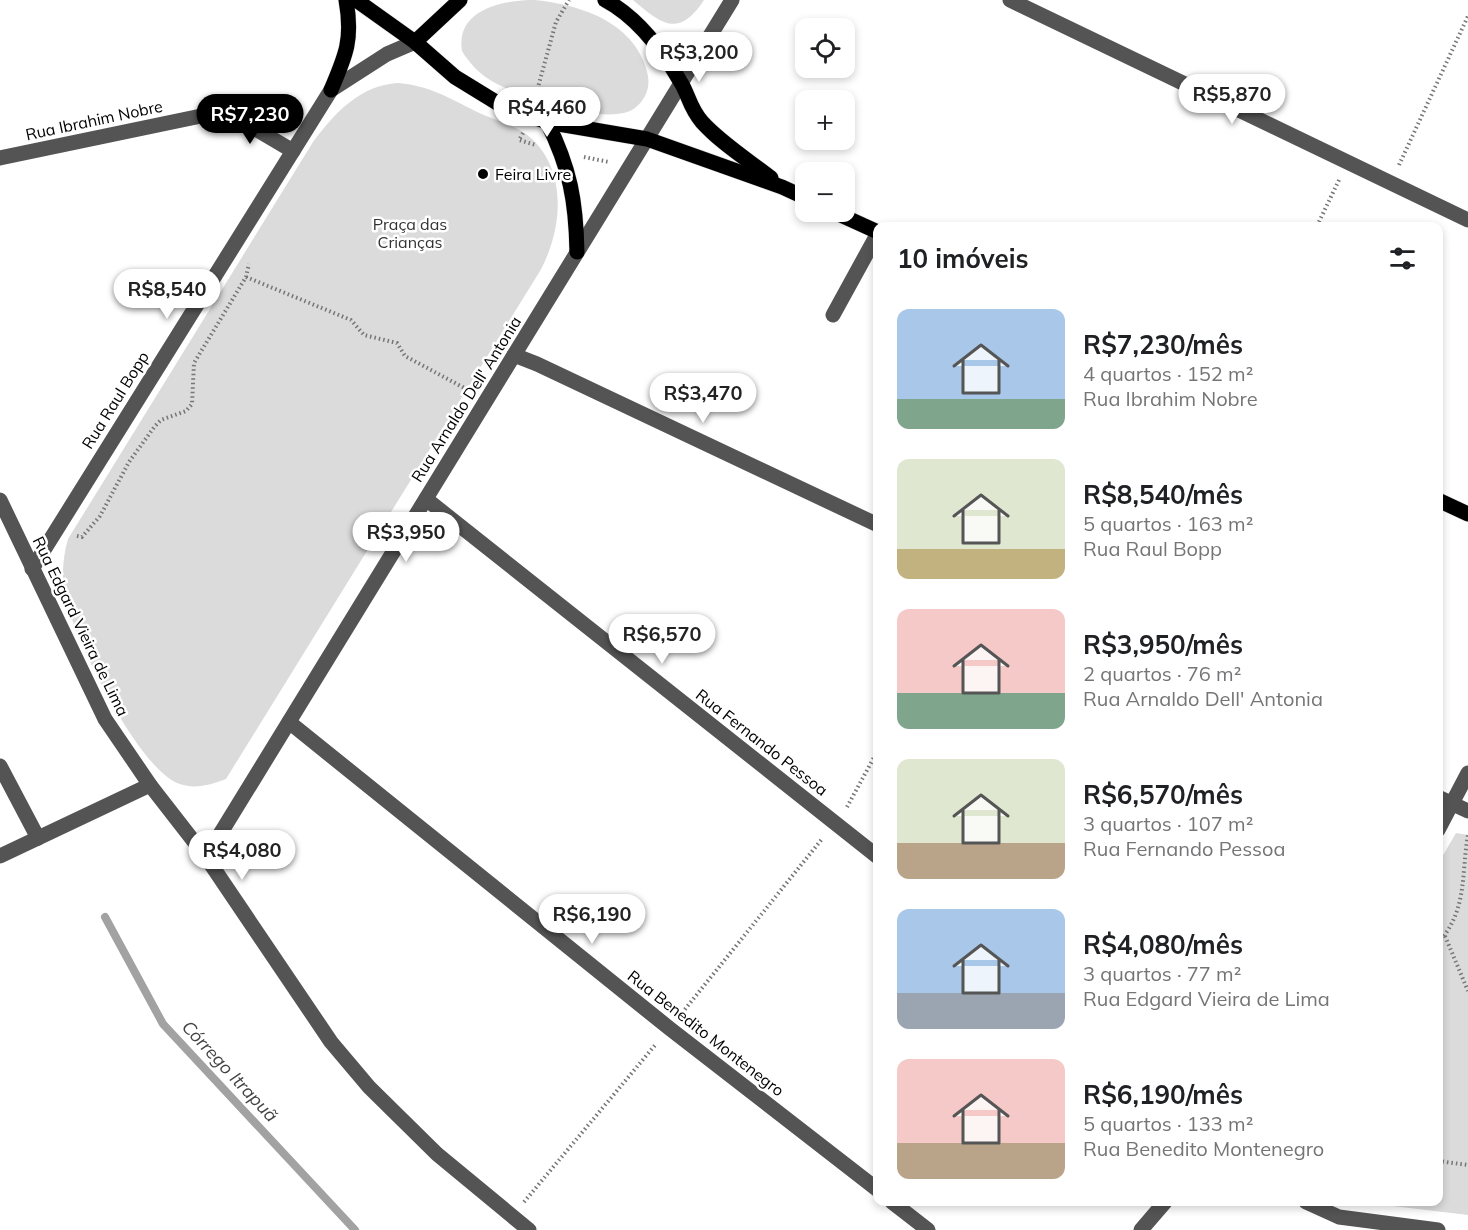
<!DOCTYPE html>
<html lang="pt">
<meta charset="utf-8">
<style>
:root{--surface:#fff;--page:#f6f6f6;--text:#202124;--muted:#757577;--accent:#000}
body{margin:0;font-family:Mulish,sans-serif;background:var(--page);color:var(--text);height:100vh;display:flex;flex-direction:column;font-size:22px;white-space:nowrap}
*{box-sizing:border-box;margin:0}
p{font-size:20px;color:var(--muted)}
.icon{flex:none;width:33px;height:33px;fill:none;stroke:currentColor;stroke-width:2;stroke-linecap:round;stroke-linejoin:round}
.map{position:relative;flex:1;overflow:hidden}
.sheet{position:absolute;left:873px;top:222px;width:570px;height:984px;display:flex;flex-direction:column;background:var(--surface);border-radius:12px;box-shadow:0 3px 9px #0003}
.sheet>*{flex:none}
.tools{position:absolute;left:795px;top:18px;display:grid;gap:12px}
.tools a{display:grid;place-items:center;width:60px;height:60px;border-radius:12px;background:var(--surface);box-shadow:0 3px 9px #0003;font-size:30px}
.price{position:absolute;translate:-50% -51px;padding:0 14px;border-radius:21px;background:#fff;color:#222;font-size:20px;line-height:39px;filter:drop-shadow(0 2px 3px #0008)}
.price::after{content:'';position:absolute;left:50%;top:36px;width:18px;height:14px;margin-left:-9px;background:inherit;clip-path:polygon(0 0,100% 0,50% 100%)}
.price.active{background:var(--accent);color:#fff}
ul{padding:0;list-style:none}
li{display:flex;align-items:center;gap:18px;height:150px;padding:0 24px}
li span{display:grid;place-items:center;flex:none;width:168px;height:120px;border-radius:12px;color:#555}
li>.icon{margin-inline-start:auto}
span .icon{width:72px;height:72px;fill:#fffc;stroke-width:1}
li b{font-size:26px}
h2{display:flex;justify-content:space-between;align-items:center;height:72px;padding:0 24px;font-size:26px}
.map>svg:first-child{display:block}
</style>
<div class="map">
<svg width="1468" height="1230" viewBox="0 0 1468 1230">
<rect width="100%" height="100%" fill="#fff"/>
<!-- green -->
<g fill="#dbdbdb">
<path d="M535 0C582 5 637 23 648 76 650 89 645 100 635 108 609 128 516 96 490 80 479 73 469 63 462 51 455 9 504 0 535 0Z"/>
<path d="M633 0H704C679 38 662 25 633 0Z"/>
<path d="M398 83C427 85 450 98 475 111 493 120 517 125 532 139 568 173 562 231 540 271L226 779C210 785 194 790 177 783 138 766 77 644 67 603 61 582 62 560 68 539L313 142C335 113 360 85 398 83Z"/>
<path d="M1456 833 1468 835V1215L1359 1202H1438V864Z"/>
</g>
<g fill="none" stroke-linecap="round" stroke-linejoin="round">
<!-- stream -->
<path stroke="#a2a2a2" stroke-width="8" d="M105 917 163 1024 355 1230"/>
<defs>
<g id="major">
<path d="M356 0 415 42 455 77 499 104 547 122 647 139 782 187 806 198"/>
<path d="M605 0C637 17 662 50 680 81 689 95 689 107 702 122 721 143 748 160 771 178"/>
<path d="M415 42 460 0"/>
<path d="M331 90C346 55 353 39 346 0"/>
<path d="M547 122C570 168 576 201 577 252"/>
<path d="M834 212 878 232"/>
<path d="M1438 500 1468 514"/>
</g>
</defs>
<!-- major casing -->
<use href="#major" stroke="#dbdbdb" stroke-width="16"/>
<!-- path -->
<g stroke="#767676" stroke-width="4" stroke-dasharray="1.5 3" stroke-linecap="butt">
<path d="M535 98 556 22 569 0"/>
<path d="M523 133 519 140 536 145"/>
<path d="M584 157 609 162"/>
<path d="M1399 165 1468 16"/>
<path d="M1317 226 1339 180"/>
<path d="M246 277 351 320 364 335 397 343 405 356 468 390"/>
<path d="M77 536 82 537 100 516 129 462 155 426 161 420 186 411 192 404 194 363 246 277 249 264"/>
<path d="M847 807 878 750"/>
<path d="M1445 936 1468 991"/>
<path d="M1438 943C1468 910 1461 874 1468 835"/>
<path d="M682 1013 822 839"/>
<path d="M1438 1161 1468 1165"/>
<path d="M524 1202 656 1044"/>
</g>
<!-- minor -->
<g stroke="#545454" stroke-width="15">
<path d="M1010 0 1468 220"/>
<path d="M0 158 225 111 293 151"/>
<path d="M833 315 878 233"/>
<path d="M514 355 537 364 878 525"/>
<path d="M426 499 878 857"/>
<path d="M0 500 105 719 150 785 206 857 331 1042 369 1087 437 1154 529 1230"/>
<path d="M32 569 331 90 387 54 415 42"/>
<path d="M289 722 669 1028 878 1190"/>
<path d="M0 766 38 838"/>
<path d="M1438 797 1468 811"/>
<path d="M1438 830 1468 773"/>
<path d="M0 856 150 785"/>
<path d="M206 857 732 0"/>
<path d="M892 1202 928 1230"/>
<path d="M1306 1202 1339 1217 1438 1230"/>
<path d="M1141 1230 1165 1202"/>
</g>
<!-- major -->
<use href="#major" stroke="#000" stroke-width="15"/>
</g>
<!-- markers -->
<circle fill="#000" stroke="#fff" stroke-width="2" cx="483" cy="174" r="6"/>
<g text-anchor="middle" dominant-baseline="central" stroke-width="5" stroke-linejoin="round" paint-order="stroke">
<!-- street labels -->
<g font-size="16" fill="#000" stroke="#fff">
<text transform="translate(94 120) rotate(-12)">Rua Ibrahim Nobre</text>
<text transform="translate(466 399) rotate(-58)">Rua Arnaldo Dell' Antonia</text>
<text transform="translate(115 400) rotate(-58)">Rua Raul Bopp</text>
<text transform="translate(81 626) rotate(64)">Rua Edgard Vieira de Lima</text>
<text transform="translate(762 742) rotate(38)">Rua Fernando Pessoa</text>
<text transform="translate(706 1033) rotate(38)">Rua Benedito Montenegro</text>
</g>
<!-- poi labels -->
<g font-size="16" fill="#000" stroke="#fff" text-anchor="start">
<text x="495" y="174">Feira Livre</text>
</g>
<!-- park labels -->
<g font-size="16" fill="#323232" stroke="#fff">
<text x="410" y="224">Praça das<tspan x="410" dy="18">Crianças</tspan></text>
</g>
<!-- water labels -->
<g font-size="18" font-style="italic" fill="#434343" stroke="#fff">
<text transform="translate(230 1071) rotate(47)">Córrego Itrapuã</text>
</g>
</g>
</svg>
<div class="tools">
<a><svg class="icon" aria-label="locate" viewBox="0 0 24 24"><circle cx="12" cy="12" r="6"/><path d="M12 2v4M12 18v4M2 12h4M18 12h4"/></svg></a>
<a>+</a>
<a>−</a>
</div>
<b class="price" style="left:699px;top:83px">R$3,200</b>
<b class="price" style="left:1232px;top:125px">R$5,870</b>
<b class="price" style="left:547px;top:138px">R$4,460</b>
<b class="price active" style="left:250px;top:145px">R$7,230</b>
<b class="price" style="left:167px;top:320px">R$8,540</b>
<b class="price" style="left:703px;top:424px">R$3,470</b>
<b class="price" style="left:406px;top:563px">R$3,950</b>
<b class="price" style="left:662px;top:665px">R$6,570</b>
<b class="price" style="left:242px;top:881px">R$4,080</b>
<b class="price" style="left:592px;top:945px">R$6,190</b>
<section class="sheet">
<h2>10 imóveis<svg class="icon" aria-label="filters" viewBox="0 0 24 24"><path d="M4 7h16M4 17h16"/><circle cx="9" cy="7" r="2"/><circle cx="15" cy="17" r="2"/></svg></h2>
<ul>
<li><span style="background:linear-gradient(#a9c7e8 75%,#7fa58c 0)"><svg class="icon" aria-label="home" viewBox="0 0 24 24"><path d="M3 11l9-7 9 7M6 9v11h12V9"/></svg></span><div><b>R$7,230/mês</b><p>4 quartos · 152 m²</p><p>Rua Ibrahim Nobre</p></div></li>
<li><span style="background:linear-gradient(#dfe7d0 75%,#c2b280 0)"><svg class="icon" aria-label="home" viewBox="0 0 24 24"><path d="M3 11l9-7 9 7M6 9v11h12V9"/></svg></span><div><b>R$8,540/mês</b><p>5 quartos · 163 m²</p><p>Rua Raul Bopp</p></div></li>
<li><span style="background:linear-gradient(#f6c9c9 70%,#7fa58c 0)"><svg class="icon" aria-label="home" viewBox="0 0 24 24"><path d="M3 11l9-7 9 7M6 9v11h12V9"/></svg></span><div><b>R$3,950/mês</b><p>2 quartos · 76 m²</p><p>Rua Arnaldo Dell' Antonia</p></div></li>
<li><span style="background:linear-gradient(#dfe7d0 70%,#b9a48a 0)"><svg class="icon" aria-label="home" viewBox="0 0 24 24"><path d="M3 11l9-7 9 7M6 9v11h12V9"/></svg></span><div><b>R$6,570/mês</b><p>3 quartos · 107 m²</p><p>Rua Fernando Pessoa</p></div></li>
<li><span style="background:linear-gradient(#a9c7e8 70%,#9aa5b1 0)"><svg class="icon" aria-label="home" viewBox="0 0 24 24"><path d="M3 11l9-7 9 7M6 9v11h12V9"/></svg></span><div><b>R$4,080/mês</b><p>3 quartos · 77 m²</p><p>Rua Edgard Vieira de Lima</p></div></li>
<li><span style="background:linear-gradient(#f6c9c9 70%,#b9a48a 0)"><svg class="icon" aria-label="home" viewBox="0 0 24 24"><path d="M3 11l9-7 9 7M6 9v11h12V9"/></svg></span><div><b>R$6,190/mês</b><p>5 quartos · 133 m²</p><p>Rua Benedito Montenegro</p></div></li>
</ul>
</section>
</div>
